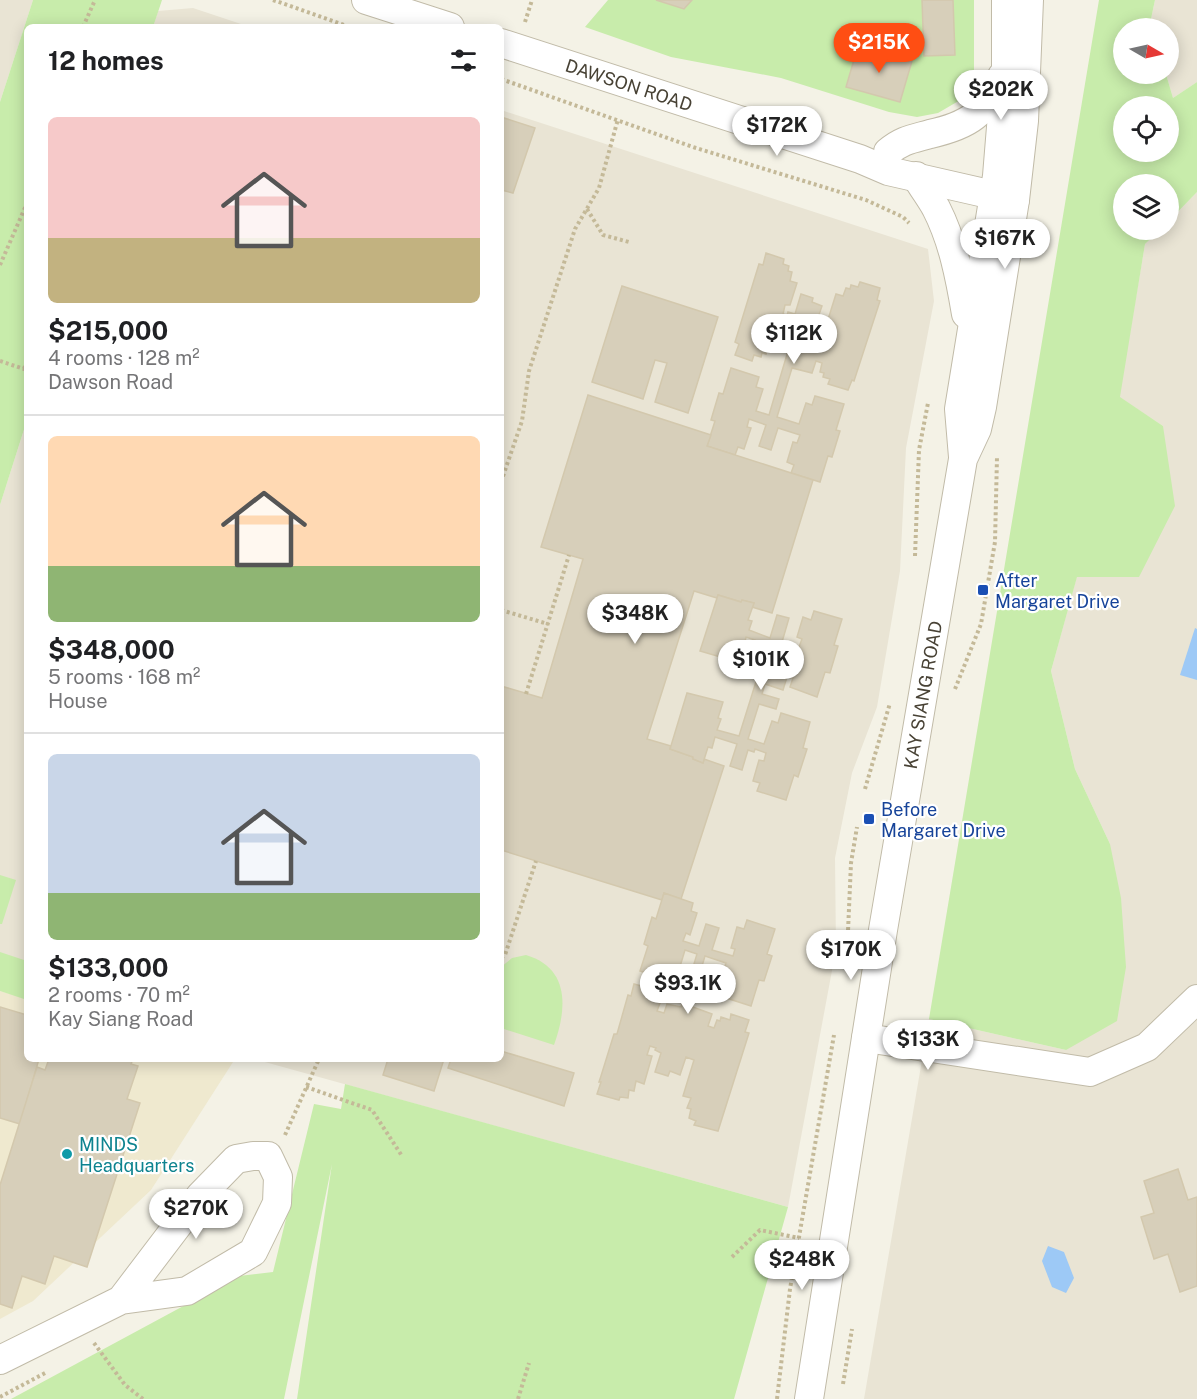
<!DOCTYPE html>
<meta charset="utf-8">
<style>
:root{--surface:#fff;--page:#f6f6f6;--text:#202124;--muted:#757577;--line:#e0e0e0;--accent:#ff4e13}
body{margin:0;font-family:"Public Sans",sans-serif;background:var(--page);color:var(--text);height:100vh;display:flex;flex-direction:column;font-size:22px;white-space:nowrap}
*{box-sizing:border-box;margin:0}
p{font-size:20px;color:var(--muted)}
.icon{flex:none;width:33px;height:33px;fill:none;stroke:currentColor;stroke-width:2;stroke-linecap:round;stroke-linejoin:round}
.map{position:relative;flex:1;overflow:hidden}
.sheet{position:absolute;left:24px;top:24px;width:480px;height:1038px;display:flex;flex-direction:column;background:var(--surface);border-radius:9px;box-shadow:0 3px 15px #0003}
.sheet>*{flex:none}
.needle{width:39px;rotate:99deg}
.buttons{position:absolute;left:1113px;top:18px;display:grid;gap:12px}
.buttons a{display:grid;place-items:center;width:66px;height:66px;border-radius:50%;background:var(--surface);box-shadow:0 3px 15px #0003;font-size:30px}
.price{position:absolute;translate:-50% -51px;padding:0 14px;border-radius:21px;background:#fff;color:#222;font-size:20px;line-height:39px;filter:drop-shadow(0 2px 3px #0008)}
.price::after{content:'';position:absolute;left:50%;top:36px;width:18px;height:14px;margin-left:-9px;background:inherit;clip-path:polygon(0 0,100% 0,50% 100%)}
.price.on{background:var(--accent);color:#fff}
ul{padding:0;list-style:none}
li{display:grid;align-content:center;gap:12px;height:318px;padding:0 24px}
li+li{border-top:2px solid var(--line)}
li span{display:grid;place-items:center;height:186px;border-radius:9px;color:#555}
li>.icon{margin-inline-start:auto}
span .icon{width:108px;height:108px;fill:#fffc;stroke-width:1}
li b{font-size:26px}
h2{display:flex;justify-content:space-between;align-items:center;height:72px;padding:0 24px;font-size:26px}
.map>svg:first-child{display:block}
</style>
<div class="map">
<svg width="1197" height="1399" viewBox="0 0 1197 1399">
<rect width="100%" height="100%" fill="#f4f2e6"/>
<!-- residential -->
<g fill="#e9e4d4">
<path d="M0 0H33L0 102Z"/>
<path d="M1155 0H1197V82L1173 98 1166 74H1168V28H1153L1151 19Z"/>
<path d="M193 8 250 27H153L158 11Z"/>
<path d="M501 110 928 249 934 301 906 448 900 571 877 707 852 773 835 858 836 949 788 1207 254 1059H501Z"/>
<path d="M1197 192V1399H864L929 1019 1066 1050 1110 844 1075 769 1051 671 1077 576 1139 577 1163 426 1119 397 1145 244 1160 230H1168L1169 221Z"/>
<path d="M27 420V995L0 987V505Z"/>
</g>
<!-- education -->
<path fill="#efe9cf" d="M0 991 27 999V1059H223L233 1062 151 1190 33 1301 0 1319Z"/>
<!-- green -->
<g fill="#c8ecab" fill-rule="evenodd">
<path d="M33 0H162L153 27H27V420L0 505V102Z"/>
<path d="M608 0H974V75L962 99 938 113 917 117 889 112 781 78 671 57 585 27Z"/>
<path d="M1099 0H1155L1151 19 1153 28H1124V74H1166L1173 98 1197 82V192L1169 221 1168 184H1124V230H1160L1145 244 1120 397 1163 426 1175 506 1139 577H1077L1051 671 1075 769 1110 844 1121 898 1126 967 1117 1021 1066 1050 929 1019ZM1124 106H1168V152H1124Z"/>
<path d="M0 875 16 880 2 924H0Z"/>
<path d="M0 952 27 961V1000L0 991Z"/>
<path d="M526 955C570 968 567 1009 554 1045L501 1028V967L512 958Z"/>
<path d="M345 1084 788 1207 734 1399H297L332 1164 284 1399H11L239 1276 273 1272 314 1104 341 1109Z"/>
</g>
<!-- water -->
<g fill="#9dc9f6">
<path d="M1195 628 1197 629V680L1180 675Z"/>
<path d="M1048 1246 1064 1252 1074 1278 1066 1293 1052 1287 1042 1261Z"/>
</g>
<!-- building -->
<g fill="#d7cfba" stroke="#d3c8ad" stroke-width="1.5">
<path d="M656 0H692L684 9Z"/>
<path d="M922 0H953L955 55 924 56Z"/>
<path d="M858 46 912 61 900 102 846 87Z"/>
<path d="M501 117 535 128 513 193 501 190Z"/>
<path d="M766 253 784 259 783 264 789 266 788 271 792 272 790 281 797 283 790 305H785L783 314 787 315 788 312 795 314 801 294 813 298 812 302 822 306 816 323 826 326 836 294 843 296 846 288 850 289 851 285 858 287 860 282 880 288 877 300 880 301 854 381 852 380 848 390 828 384 830 379 823 377 824 373 820 372 822 363 816 361 812 373 792 368 777 417 799 424 806 403 812 405 815 396 844 404 836 430 840 431 832 457 828 456 820 482 791 473 794 465 787 462 793 442 797 443 800 435 778 428 771 450 759 446 766 425 749 419 747 427 751 428 744 449 738 447 735 455 707 446 715 421 711 420 719 393 723 394 731 368 759 377 756 387 763 389 756 411 769 415 788 351 769 345 766 354 762 353 761 357 754 355 752 361 735 355 739 344 735 342 759 264 763 265Z"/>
<path d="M622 286 718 317 688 413 655 402 667 363 655 360 643 399 592 382Z"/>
<path d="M588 395 711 435 707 446 813 480 772 613 752 607 754 603 742 600 741 602 718 595 717 598 694 591 647 739 671 746 670 749 693 757V759L703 763 704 759 724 766 681 899 664 893 662 900 501 850V686L542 698 583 559 541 547Z"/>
<path d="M718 595 741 602 742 600 754 603 748 620 752 621 749 630 770 638 777 615 789 618 782 642 799 647 802 639 797 637 803 617 811 620 814 611 842 619 834 645 838 646 830 673 825 672 817 697 790 687 793 678 787 677 783 690 765 684 762 694 779 699 776 709 759 704 748 739 764 744 772 721 778 723 781 713 810 722 803 748 807 749 798 777 794 775 786 800 757 791 760 783 753 781 759 760 764 761 766 753 755 749 754 752 748 750 742 770 730 766 737 744 715 737 712 748 708 747 703 763 693 759V757L670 749 687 693 723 702 718 718 721 719 717 730 739 736 760 669 747 664 755 640 746 637 743 650 739 649 734 665 723 662 724 658 700 651Z"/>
<path d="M664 893 693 903 691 911 697 913 690 935 686 933 683 941 699 946 706 924 719 928 712 950 733 956 735 949 731 948 737 927 744 929 747 920 775 929 767 954 772 956 764 981 759 980 751 1006 723 997 726 988 719 985 726 963 705 956 690 1006 712 1014 708 1026 714 1028 717 1020 720 1021 721 1017 730 1020 731 1014 749 1020 745 1032 749 1033 718 1131 694 1125 696 1121 689 1118 691 1109 687 1108 691 1098 683 1096 694 1060 686 1057 680 1075 670 1071 668 1076 655 1072 661 1053 655 1050 656 1048 650 1046 647 1055 652 1056 644 1084 636 1081 634 1091 629 1090 628 1098 620 1097 619 1100 597 1094 601 1082H599L601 1076 614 1034H617L628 995 631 996 634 984 652 989 650 995 657 997 656 1001 660 1003 657 1011 664 1013 667 1004 681 1007 697 954 685 950 678 973 672 971 669 980 640 971 648 946 644 944 652 917 656 919Z"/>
<path d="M0 1007 27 1015V1059H39L20 1124 0 1118Z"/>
<path d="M501 1051 574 1073 564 1106 448 1068 451 1059H501Z"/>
<path d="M49 1059H133L131 1064 138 1066 127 1099 140 1103 87 1267 54 1256 45 1284 22 1276 12 1308 0 1304V1185L37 1067 45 1070Z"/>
<path d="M388 1059H444L434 1091 383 1075Z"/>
<path d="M1178 1169 1188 1200 1197 1197V1286L1180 1292 1168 1254 1154 1259 1141 1217 1154 1213 1144 1181Z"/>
</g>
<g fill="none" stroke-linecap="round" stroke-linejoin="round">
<defs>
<g id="minor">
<path d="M366 0 450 27"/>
<path d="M501 43 860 159 888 171 1015 200"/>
<path d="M888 152C902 140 912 139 930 134 970 125 985 114 1002 76"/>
<path d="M916 176C922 187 930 197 936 208 953 241 960 278 966 314"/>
<path d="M963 457 959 409 997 176 1006 66V0"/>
<path d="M866 1038 1090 1072 1147 1047 1197 999"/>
<path d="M0 1360 121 1300 187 1291 253 1252 277 1203 278 1177 268 1156H253L236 1159 200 1196 121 1300"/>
<path d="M809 1399 883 930 963 459 977 429 982 407 1015 200 1024 121 1029 0"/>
</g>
</defs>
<!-- minor casing -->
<use href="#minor" stroke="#c1bba8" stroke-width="30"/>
<!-- path -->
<g stroke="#c4b998" stroke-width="4" stroke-dasharray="3 3" stroke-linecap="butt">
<path d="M273 0 350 27"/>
<path d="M525 22 532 0"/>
<path d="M83 27 95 0"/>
<path d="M501 79 696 148 866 200 903 217 909 223"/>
<path d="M587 209 603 235 629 242"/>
<path d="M0 265 27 203"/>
<path d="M0 361 27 370"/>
<path d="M24 369 27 360"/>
<path d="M501 482 522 421 529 371 575 229 599 188 618 119"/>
<path d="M915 556 919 450 928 403"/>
<path d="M501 610 548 624"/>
<path d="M955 689 981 624 995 542 997 457"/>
<path d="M526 694 569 555"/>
<path d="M865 789 890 703"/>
<path d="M847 954 851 863 857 827"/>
<path d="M501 958 505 955 536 861"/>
<path d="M306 1087 372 1110 402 1156"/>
<path d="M285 1135 319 1059"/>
<path d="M732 1257 760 1230 799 1238"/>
<path d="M94 1343 125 1385 143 1399"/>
<path d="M843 1384 852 1329"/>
<path d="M0 1397 47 1372"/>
<path d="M518 1399 529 1363"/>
<path d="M777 1399 790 1289 834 1035"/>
</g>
<!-- minor -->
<use href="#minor" stroke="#fff" stroke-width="28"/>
</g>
<!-- markers -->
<g fill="#1a4fb4" stroke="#fff" stroke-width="2">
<rect x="977" y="584" width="12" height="12" rx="3"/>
<rect x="863" y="813" width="12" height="12" rx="3"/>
</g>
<circle fill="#0f9aa8" stroke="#fff" stroke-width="2" cx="67" cy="1154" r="6"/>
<g text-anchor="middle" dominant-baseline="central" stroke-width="4.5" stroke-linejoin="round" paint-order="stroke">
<!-- street labels -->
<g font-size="18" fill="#484235" stroke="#fff">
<text transform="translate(629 85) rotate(18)">DAWSON ROAD</text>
<text transform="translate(923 695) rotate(-80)">KAY SIANG ROAD</text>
</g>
<!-- transit labels -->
<g font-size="18" fill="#164399" stroke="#fff" text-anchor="start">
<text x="995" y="580">After<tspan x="995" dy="21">Margaret Drive</tspan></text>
<text x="881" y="809">Before<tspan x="881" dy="21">Margaret Drive</tspan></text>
</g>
<!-- culture labels -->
<g font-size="18" fill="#0d838f" stroke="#fff" text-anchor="start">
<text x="79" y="1144">MINDS<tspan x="79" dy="21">Headquarters</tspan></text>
</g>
</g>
</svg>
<div class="buttons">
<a><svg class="needle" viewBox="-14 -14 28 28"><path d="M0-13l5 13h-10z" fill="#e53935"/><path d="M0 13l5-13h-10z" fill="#757577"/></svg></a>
<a><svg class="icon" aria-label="locate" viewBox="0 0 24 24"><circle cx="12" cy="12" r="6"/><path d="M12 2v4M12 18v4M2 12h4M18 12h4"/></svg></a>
<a><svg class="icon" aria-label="layers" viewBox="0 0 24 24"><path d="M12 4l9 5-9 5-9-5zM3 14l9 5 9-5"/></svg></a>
</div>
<b class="price on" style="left:879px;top:74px">$215K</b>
<b class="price" style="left:1001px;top:121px">$202K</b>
<b class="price" style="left:777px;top:157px">$172K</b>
<b class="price" style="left:1005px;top:270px">$167K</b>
<b class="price" style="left:794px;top:365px">$112K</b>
<b class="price" style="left:635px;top:645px">$348K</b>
<b class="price" style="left:761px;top:691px">$101K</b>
<b class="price" style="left:851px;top:981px">$170K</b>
<b class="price" style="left:688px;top:1015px">$93.1K</b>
<b class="price" style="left:928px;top:1071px">$133K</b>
<b class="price" style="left:196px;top:1240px">$270K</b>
<b class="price" style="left:802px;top:1291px">$248K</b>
<section class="sheet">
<h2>12 homes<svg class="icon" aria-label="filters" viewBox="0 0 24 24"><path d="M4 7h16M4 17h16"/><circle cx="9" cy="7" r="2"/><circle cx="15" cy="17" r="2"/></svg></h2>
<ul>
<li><span style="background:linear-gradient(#f6c9c9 65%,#c2b280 0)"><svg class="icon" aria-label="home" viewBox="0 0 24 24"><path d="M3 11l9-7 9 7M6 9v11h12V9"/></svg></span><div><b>$215,000</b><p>4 rooms · 128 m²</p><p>Dawson Road</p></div></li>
<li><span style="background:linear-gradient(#ffd9b3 70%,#8fb573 0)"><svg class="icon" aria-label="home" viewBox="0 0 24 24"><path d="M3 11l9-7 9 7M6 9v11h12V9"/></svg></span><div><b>$348,000</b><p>5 rooms · 168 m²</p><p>House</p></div></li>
<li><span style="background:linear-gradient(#c9d6e8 75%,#8fb573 0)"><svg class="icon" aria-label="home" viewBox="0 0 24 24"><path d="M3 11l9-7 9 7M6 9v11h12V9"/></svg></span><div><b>$133,000</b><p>2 rooms · 70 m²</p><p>Kay Siang Road</p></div></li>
</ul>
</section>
</div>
